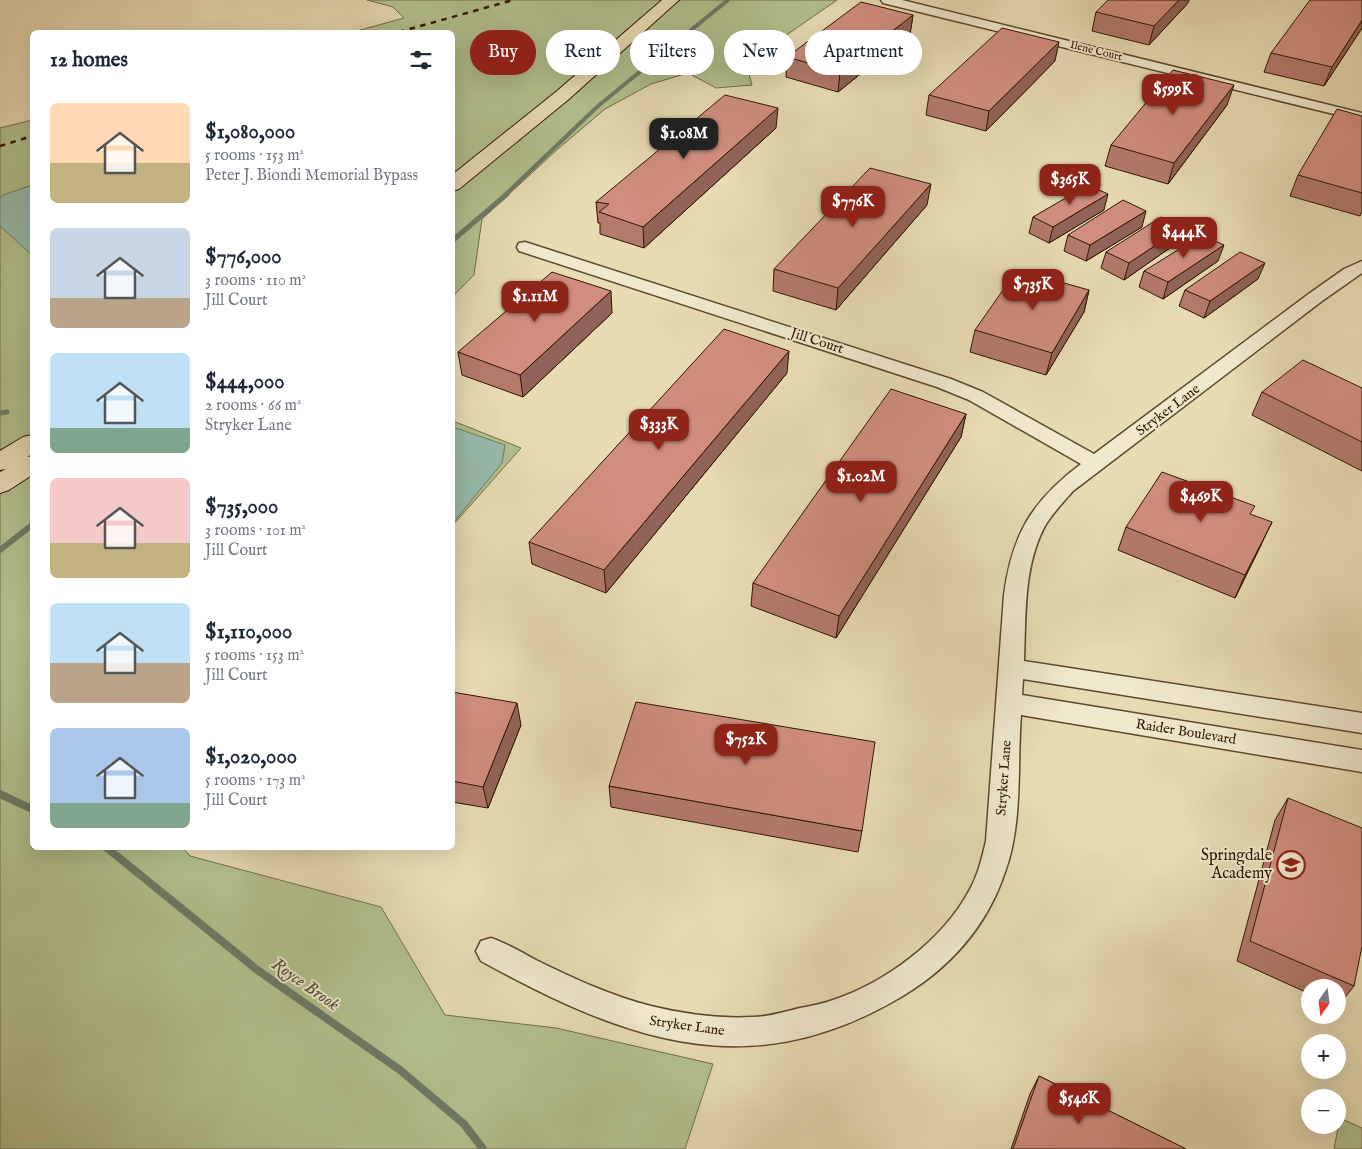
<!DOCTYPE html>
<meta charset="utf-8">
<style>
:root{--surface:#fff;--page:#f6f6f7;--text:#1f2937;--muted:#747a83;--accent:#8f2418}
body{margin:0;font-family:"IM FELL English",serif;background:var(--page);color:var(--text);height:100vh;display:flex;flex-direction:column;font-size:19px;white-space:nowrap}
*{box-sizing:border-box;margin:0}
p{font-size:16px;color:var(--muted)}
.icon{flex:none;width:28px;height:28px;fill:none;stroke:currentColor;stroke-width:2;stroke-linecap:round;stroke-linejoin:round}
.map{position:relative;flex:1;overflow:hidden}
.panel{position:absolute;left:30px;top:30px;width:425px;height:820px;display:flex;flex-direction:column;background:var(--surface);border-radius:8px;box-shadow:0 5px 20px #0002}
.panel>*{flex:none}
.top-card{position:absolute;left:470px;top:30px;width:475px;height:45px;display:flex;gap:10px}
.needle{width:32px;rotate:194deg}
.buttons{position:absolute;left:1301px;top:979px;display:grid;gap:10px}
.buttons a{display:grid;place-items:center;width:45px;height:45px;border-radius:50%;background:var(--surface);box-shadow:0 5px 20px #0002;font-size:25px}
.price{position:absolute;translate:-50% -42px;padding:0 11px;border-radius:10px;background:var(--accent);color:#fff;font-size:16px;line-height:32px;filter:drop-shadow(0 1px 2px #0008)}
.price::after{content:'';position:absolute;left:50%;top:30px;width:15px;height:11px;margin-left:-8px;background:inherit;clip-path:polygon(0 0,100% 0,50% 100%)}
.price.active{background:#222;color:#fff}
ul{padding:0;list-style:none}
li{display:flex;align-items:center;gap:15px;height:125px;padding:0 20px}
li span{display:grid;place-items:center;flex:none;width:140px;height:100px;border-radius:8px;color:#555}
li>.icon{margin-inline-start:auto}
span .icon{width:60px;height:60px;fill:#fffc;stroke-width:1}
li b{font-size:21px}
h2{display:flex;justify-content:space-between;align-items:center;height:60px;padding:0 20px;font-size:21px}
.pill{padding:0 18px;border-radius:22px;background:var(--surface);box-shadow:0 5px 20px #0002;font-size:18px;line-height:45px}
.pill.active{background:var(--accent);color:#fff}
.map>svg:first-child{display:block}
</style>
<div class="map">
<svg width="1362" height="1149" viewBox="0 0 1362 1149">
<rect width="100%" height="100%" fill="#e8dcb5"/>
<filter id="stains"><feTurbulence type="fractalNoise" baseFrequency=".004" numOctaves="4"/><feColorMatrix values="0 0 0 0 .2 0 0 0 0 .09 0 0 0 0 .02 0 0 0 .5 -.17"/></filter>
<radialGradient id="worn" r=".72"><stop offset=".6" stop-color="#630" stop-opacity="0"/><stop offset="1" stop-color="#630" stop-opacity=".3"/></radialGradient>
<!-- green -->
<g fill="#b3c18f" stroke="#726c48">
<path d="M367 0H837L746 63 752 85 716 88 688 73 651 84 605 109 559 148 482 219 474 275 453 296 452 32H353L404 18 393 7Z"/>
<path d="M32 120V848H183L190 856 381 907 445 1015 556 1028 713 1064 685 1149H0V128Z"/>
<path d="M453 421 521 448 453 525Z"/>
<path d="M1340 1118 1362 1128V1149H1334Z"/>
</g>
<!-- water -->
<g fill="#97bcad" stroke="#6e7a68">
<path d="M32 185V255L0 226V199L3 195Z"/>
<path d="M453 427 505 445 502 463 453 523Z"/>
</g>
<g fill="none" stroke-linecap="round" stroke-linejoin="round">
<!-- stream-far3 -->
<path stroke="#6e7a68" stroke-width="4" d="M505 195 598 106 728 0"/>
<!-- stream-far2 -->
<g stroke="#6e7a68" stroke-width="5">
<path d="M452 241 507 194"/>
<path d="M0 413 7 412"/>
</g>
<!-- stream-far1 -->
<path stroke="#6e7a68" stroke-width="6" d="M0 550 32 525"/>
<!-- stream -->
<g stroke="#6e7a68" stroke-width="8">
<path d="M0 794 32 809"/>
<path d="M107 848 256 969 400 1070 464 1124 483 1149"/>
</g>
<defs>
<g id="minor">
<path d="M881 0H902L1362 113V121L883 3Z"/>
<path d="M525 242 951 379 983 392 1094 454 1310 293 1344 269 1362 261V273L1322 301 1073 491C1064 501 1054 512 1046 524 1023 565 1026 615 1024 661L1362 713V733L1023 679 1022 695 1362 750V772L1021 715C1017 766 1023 823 1005 872 986 929 946 972 894 1001 743 1087 620 1037 481 961L476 951 481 941 491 938C508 944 523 953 538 961 575 979 611 996 651 1006 684 1014 718 1019 752 1017 768 1017 784 1012 800 1008 811 1006 822 1004 833 1000 885 983 943 940 969 891 978 875 982 858 986 841L1004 595C1012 534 1032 501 1081 464L969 400 937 387 519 251 517 247 519 243Z"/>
</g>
<g id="highway">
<path d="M662 0H679L569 99 459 189 452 191V175L557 91Z"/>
<path d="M32 435V454L27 457 32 456V475L9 490 0 493V472L6 469 0 470V451L23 437Z"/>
</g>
</defs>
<!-- minor casing -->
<use href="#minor" stroke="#5e482e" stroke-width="3"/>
<!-- highway casing -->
<use href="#highway" stroke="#301601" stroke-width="2"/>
<!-- minor -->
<use href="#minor" fill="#f0e8cf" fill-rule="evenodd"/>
<!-- highway -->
<use href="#highway" fill="#e8dcb5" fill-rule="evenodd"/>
<!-- rail -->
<g stroke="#301601" stroke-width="2.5" stroke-dasharray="5.5 5.5" stroke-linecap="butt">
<path d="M399 32 513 0"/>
<path d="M0 146 32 136"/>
</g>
</g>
<!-- wall -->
<g fill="#b47a6e" stroke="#301601">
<path d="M1362 0V28L1324 86 1264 72 1271 53Z"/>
<path d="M1188 3 1149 45 1092 31 1096 12Z"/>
<path d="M913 15 910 34 838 92 786 77 787 57Z"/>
<path d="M1055 61 986 131 926 115 929 95Z"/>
<path d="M1227 105 1168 184 1105 166 1111 145Z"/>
<path d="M1362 116V212L1360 216 1290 196 1298 175Z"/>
<path d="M776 128 644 248 600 234V223H598L596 202Z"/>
<path d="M927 205 836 310 773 291 774 269Z"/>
<path d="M1104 210 1049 243 1029 233 1033 217Z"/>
<path d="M1142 227 1086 261 1064 251 1068 235Z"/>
<path d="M1177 243 1124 280 1101 268 1106 252Z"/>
<path d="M1218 261 1163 299 1139 287 1144 271Z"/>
<path d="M1258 279 1204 318 1179 306 1185 290Z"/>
<path d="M1089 290 1084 312 1046 375 970 352 975 330Z"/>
<path d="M612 313 523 397 462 375 458 352Z"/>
<path d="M787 373 606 593 532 564 529 542Z"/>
<path d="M1362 388V471L1252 415 1262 392Z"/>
<path d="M966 414 961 437 836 638 751 606 753 583Z"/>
<path d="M1251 515 1261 545 1235 598 1118 550 1126 527Z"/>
<path d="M452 692 521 725 488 808 452 802Z"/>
<path d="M609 786 862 831 858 852 611 807Z"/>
<path d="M1288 798 1354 986 1338 1006V988H1310V994L1237 961 1275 820Z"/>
<path d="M1039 1076 1186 1149H1011L1030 1094Z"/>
</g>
<!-- shaded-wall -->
<g fill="#92635a" stroke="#301601">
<path d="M1179 0H1189L1188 3 1149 45 1154 26Z"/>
<path d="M913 15 910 34 838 92 840 72Z"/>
<path d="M1362 20V28L1324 86 1332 67Z"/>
<path d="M1059 42 1055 61 986 131 989 111Z"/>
<path d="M1234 85 1227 105 1168 184 1174 163Z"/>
<path d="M778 108 776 128 644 248 643 227Z"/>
<path d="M931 184 927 205 836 310 838 288Z"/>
<path d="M1108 194 1104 210 1049 243 1053 227Z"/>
<path d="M1146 211 1142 227 1086 261 1090 245Z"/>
<path d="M1183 227 1177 243 1124 280 1129 263Z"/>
<path d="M1224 245 1218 261 1163 299 1168 282Z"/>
<path d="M1265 263 1258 279 1204 318 1210 301Z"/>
<path d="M1089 290 1084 312 1046 375 1052 353Z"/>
<path d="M611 291 612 313 523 397 520 375Z"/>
<path d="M789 351 787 373 606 593 604 570Z"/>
<path d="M966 414 961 437 836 638 839 616Z"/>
<path d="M1272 522 1261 545 1235 598 1245 575Z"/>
<path d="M517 703 521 725 488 808 483 787Z"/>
</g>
<!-- building -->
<g fill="#d18e80" stroke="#301601">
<path d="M1108 0H1179L1154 26 1096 12Z"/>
<path d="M1310 0H1362V20L1332 67 1271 53Z"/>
<path d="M861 2 913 15 840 72 787 57Z"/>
<path d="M1002 28 1059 42 989 111 929 95Z"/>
<path d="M1173 70 1234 85 1174 163 1111 145Z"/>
<path d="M725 95 778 108 643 227 599 212 609 204 596 202Z"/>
<path d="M1337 109 1362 116V193L1298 175Z"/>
<path d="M870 168 931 184 838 288 774 269Z"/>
<path d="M1088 185 1108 194 1053 227 1033 217Z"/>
<path d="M1123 200 1146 211 1090 245 1068 235Z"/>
<path d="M1161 217 1183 227 1129 263 1106 252Z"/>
<path d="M1202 235 1224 245 1168 282 1144 271Z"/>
<path d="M1240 252 1265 263 1210 301 1185 290Z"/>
<path d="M1017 270 1089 290 1052 353 975 330Z"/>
<path d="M552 272 611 291 520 375 458 352Z"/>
<path d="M724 329 789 351 604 570 529 542Z"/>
<path d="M1303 360 1362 388V442L1262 392Z"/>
<path d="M891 389 966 414 839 616 753 583Z"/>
<path d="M1162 472 1255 506 1250 514 1272 522 1245 575 1126 527Z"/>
<path d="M452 692 517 703 483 787 452 781Z"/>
<path d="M636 702 875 742 862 831 609 786Z"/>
<path d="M1288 798 1362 828V946L1354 986 1250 941Z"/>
<path d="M1039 1076 1186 1149H1013Z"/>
</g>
<!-- icons -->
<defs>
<symbol id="school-ring" viewBox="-11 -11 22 22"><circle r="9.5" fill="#f0e8cf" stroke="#8f2418" stroke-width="1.5"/><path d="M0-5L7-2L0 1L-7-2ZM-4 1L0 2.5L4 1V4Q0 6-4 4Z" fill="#8f2418"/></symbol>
</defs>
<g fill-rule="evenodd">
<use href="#school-ring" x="1275" y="849" width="32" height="32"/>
</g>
<g text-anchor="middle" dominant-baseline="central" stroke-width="4" stroke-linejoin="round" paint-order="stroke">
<!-- far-street labels -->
<g font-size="11" fill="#301601" stroke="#f0e8cf">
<text transform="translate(1096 51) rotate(14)">Ilene Court</text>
</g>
<!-- street labels -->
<g font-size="14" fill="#301601" stroke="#f0e8cf">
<text transform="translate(817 341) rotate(18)">Jill Court</text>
<text transform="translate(1168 410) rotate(-37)">Stryker Lane</text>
<text transform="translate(1186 732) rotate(9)">Raider Boulevard</text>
<text transform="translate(1004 778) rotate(-86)">Stryker Lane</text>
<text transform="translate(687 1026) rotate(8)">Stryker Lane</text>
</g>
<!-- near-poi labels -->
<g font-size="16" fill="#301601" stroke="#f0e8cf" text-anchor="end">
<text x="1272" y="856">Springdale<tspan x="1272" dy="18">Academy</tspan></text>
</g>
<!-- near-water labels -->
<g font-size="18" font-style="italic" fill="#54503d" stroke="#f0e8cf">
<text transform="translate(305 985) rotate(35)">Royce Brook</text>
</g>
</g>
<rect width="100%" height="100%" filter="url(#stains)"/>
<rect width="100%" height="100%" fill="url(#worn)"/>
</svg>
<div class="buttons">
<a><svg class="needle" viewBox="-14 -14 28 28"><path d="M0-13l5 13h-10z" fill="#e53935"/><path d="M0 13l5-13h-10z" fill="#747a83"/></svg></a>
<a>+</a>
<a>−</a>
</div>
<b class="price" style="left:1173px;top:116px">$599K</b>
<b class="price active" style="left:684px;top:160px">$1.08M</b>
<b class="price" style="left:1070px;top:206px">$365K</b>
<b class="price" style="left:853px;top:228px">$776K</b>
<b class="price" style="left:1184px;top:259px">$444K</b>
<b class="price" style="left:1033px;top:311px">$735K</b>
<b class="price" style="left:535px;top:323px">$1.11M</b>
<b class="price" style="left:659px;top:451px">$333K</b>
<b class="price" style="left:861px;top:503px">$1.02M</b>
<b class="price" style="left:1201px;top:523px">$469K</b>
<b class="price" style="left:746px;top:766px">$752K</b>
<b class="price" style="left:1079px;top:1125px">$546K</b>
<div class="top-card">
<a class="pill active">Buy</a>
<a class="pill">Rent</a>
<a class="pill">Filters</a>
<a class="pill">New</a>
<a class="pill">Apartment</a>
</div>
<section class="panel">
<h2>12 homes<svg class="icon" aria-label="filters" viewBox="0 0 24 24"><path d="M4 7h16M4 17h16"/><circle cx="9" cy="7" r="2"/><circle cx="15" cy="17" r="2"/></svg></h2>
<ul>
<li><span style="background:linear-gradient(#ffd9b3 60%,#c2b280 0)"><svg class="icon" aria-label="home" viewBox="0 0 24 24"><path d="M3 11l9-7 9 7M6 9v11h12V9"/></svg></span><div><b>$1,080,000</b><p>5 rooms · 153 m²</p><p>Peter J. Biondi Memorial Bypass</p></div></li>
<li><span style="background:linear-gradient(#c9d6e8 70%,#b9a48a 0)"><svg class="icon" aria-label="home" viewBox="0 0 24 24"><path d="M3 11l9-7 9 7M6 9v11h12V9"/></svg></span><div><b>$776,000</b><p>3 rooms · 110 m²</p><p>Jill Court</p></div></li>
<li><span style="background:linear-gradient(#bfe0f5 75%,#7fa58c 0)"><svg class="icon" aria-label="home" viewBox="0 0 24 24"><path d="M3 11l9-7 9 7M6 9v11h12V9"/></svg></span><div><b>$444,000</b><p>2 rooms · 66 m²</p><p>Stryker Lane</p></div></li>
<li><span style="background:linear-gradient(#f6c9c9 65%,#c2b280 0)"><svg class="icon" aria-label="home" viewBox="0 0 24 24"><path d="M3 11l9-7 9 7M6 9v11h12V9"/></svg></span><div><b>$735,000</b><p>3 rooms · 101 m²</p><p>Jill Court</p></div></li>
<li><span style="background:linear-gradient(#bfe0f5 60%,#b9a48a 0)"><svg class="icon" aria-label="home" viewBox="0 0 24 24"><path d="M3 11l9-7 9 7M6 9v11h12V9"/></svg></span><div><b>$1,110,000</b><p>5 rooms · 153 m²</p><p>Jill Court</p></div></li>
<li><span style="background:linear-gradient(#a9c7e8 75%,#7fa58c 0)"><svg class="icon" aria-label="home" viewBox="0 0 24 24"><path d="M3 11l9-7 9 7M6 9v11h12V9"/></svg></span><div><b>$1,020,000</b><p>5 rooms · 173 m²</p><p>Jill Court</p></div></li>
</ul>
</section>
</div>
